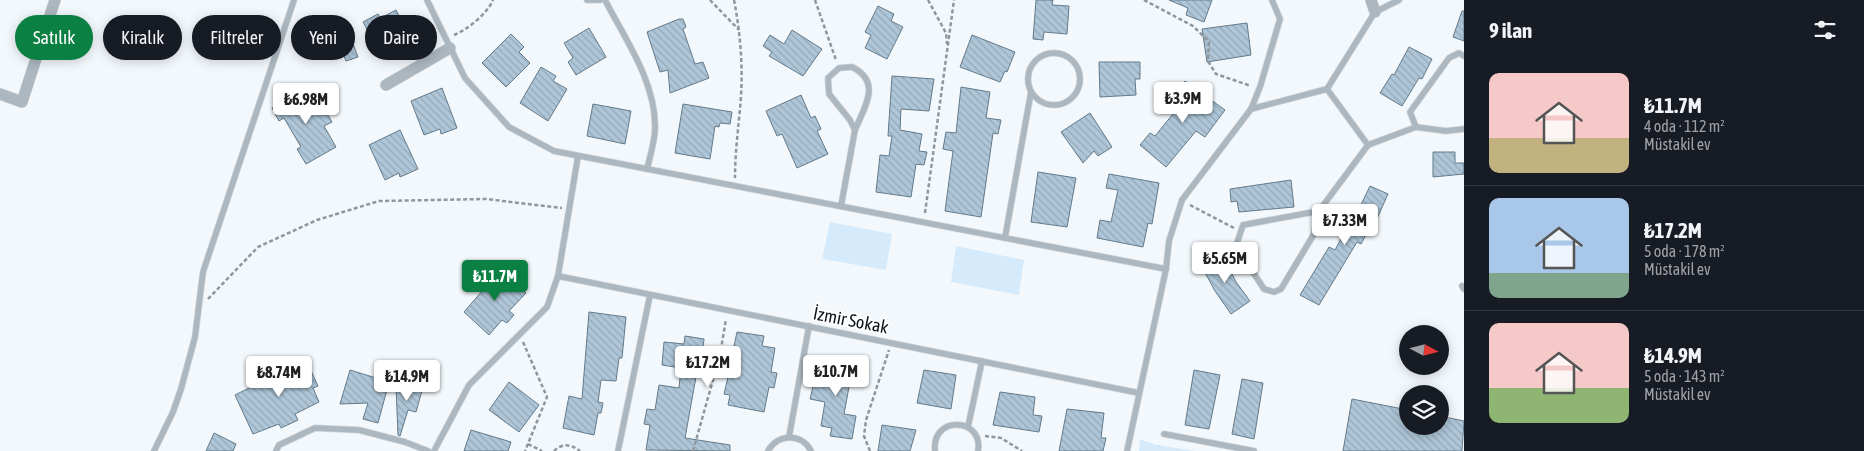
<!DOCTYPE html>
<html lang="tr">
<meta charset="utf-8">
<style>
:root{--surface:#171b24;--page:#242831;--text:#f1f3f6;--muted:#9ea1a6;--line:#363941;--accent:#0b8043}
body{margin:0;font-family:"Asap Condensed",sans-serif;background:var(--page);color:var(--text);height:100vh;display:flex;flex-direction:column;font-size:19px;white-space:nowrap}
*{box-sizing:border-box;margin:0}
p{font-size:16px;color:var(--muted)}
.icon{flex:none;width:28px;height:28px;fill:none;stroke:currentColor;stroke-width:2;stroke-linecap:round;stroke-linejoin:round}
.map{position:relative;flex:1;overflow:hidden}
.sheet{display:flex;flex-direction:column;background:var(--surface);width:400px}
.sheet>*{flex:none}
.top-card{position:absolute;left:15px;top:15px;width:475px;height:45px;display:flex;gap:10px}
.needle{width:32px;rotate:97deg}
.tools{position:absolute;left:1399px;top:325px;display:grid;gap:10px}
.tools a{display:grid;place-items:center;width:50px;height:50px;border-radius:50%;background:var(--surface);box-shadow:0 2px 12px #0003;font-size:25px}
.price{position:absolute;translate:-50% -42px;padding:0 11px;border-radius:5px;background:#fff;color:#222;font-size:16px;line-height:32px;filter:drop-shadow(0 1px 2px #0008)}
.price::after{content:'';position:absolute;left:50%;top:30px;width:15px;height:11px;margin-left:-8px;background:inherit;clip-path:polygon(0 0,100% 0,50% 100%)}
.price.current{background:var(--accent);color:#fff}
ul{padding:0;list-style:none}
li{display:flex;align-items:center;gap:15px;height:125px;padding:0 25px}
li+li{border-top:1px solid var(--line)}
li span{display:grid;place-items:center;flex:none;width:140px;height:100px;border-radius:10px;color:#555}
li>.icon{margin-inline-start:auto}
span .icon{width:60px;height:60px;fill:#fffc;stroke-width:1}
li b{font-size:21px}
h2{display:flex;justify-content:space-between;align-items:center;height:60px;padding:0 25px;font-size:21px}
.pill{padding:0 18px;border-radius:22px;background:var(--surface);box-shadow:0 2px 12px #0003;font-size:18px;line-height:45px}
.pill.current{background:var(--accent);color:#fff}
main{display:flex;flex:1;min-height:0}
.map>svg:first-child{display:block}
</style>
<main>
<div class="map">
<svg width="1464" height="451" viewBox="0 0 1464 451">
<defs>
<pattern id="grass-tufts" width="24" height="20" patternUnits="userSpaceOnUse" patternTransform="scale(1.25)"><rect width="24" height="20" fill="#d5ebfc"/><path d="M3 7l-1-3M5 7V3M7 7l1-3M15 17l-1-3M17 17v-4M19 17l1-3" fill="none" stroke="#b6c9d7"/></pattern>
<pattern id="building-back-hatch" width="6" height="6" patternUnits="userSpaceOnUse" patternTransform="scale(1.25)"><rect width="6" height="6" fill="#aec6d8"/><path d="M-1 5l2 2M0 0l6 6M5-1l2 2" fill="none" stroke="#94a9b9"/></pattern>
</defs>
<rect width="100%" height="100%" fill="#f3f8fc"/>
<!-- grass -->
<path fill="url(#grass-tufts)" d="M1140 439 1156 445 1195 451H1139Z"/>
<!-- pitch -->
<g fill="#d5ebfc">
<path d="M830 222 892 234 886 270 822 259Z"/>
<path d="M956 246 1024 260 1019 295 951 282Z"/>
</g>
<!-- building -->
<g fill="url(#building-back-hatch)" stroke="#637a8a">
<path d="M1036 0H1053L1052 5 1069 6 1067 34 1044 32 1043 40 1033 39Z"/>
<path d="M1169 0H1212L1204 22 1186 15 1188 8Z"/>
<path d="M878 6 894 14 891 21 903 27 887 59 865 48 871 35 865 32Z"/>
<path d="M396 10 414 45 395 55 393 50 382 56 363 22 378 14 381 18Z"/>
<path d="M1462 11H1464V41L1453 37Z"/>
<path d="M679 19H683L686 27 683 29 695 64 703 62 709 78 670 93 668 70 660 72 647 32Z"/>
<path d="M344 20 358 57 346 61 341 49 321 56 312 31Z"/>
<path d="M1247 23 1251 55 1207 62 1202 29Z"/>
<path d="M589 28 606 57 576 75 568 62 573 58 564 43Z"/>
<path d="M792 30 822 49 803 76 769 56 772 52 763 46 770 35 784 44Z"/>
<path d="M511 34 524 47 519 52 530 63 506 87 482 63Z"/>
<path d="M972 35 1015 52 1007 72 1005 71 1000 82 960 67Z"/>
<path d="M1409 47 1432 59 1422 79 1419 78 1402 106 1380 93 1392 74 1394 75Z"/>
<path d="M1099 62H1140V79H1135L1136 95 1100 97Z"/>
<path d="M541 67 556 76 553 81 567 89 548 121 520 103Z"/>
<path d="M892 76 934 79 929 111 901 109 900 130 922 134 919 151 927 152 924 165 916 164 911 197 876 192 880 155 889 156 892 136H888Z"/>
<path d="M1185 81 1225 110 1205 137 1196 131 1166 167 1140 145 1150 133 1155 136 1173 114 1170 112 1182 96 1177 92Z"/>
<path d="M961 87 990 92 986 118 1001 120 998 134 993 133 981 217 945 211 953 151 943 149 946 132 956 133Z"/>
<path d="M306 88 318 110 323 107 332 122 324 126 336 147 306 164 297 149 301 147 284 118 279 121 272 108Z"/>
<path d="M442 88 457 128 441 134 440 129 424 135 411 101Z"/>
<path d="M801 95 811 118 815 116 821 129 817 131 828 154 797 168 782 134 777 136 766 111Z"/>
<path d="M593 104 631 111 625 144 587 136Z"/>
<path d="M683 104 732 112 730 124 720 123 719 127 715 126 710 159 675 153Z"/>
<path d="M1090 113 1112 147 1098 156 1094 151 1083 163 1061 132Z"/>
<path d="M400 130 418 169 400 177 399 173 385 180 369 145Z"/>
<path d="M1433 152H1455V163H1464V174L1433 177Z"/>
<path d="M1038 172 1076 178 1067 227 1031 222Z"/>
<path d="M1109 174 1159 183 1152 224 1148 223 1143 247 1097 238 1100 220 1111 222 1118 190 1106 188Z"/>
<path d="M1291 180 1294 207 1239 212 1237 201 1231 202 1230 189Z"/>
<path d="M1370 186 1388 194 1375 223 1373 222 1361 244 1357 242 1319 305 1300 295 1329 247 1335 250 1354 214 1356 215Z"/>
<path d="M1221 252 1236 282 1250 301 1231 314 1215 291 1202 267 1212 261 1210 258Z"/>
<path d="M498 267 526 293 509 311 514 315 507 323 502 320 489 335 464 312 489 283 487 280Z"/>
<path d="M589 312 626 317 622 358H619L616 381 601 380 598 402 603 403 601 413H598L594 435 563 428 569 396 582 399Z"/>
<path d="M737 332 764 336 762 346 775 348 771 372 777 373 774 388 769 387 764 412 728 405 730 395 724 394 730 369 701 363 699 377H696L685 438 730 445V451L646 450 650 425 644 424 647 409 655 410 659 385 679 388 681 368 662 365 664 342 684 344 685 336 704 339 703 348H707V351L732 356Z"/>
<path d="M306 360 318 386 313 388 319 402 295 414 298 420 281 428 279 424 253 434 235 395Z"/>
<path d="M822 360 861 367 859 378 851 376 844 414 856 416 852 439 830 436 832 428 821 426 825 402 810 399 814 383 819 384Z"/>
<path d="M350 370 389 382 378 423 363 419 368 403 340 404Z"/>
<path d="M924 370 956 375 951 409 917 403Z"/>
<path d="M1194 370 1220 375 1209 429 1185 425Z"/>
<path d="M1242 379 1263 383 1254 439 1232 434Z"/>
<path d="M509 382 539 405 519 432 489 410Z"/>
<path d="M416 385 423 387 416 412 408 410 400 436 398 435 396 386Z"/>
<path d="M1000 392 1035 397 1033 415 1042 416 1039 432 993 425Z"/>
<path d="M1352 399 1408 410V426H1440V416L1464 421 1462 451H1343Z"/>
<path d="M1067 409 1104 413 1101 438H1106L1103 451H1059Z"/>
<path d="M882 425 916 430 910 451H878Z"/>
<path d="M471 430 511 442 508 451H464Z"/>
<path d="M214 433 236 444 233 451H206Z"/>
</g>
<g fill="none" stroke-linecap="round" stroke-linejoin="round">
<defs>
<g id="lane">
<path d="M427 0 465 78 509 127 554 151 1166 269"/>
<path d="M587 0H600"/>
<path d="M605 0C625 39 656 82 655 128 655 141 650 156 647 169"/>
<circle cx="1054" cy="79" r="26"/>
<path d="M1464 56 1459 53 1449 58 1410 112 1416 127 1446 131 1464 129"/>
<path d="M852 67C882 82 865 106 855 130L850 120 829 94 828 78 839 68Z"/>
<path d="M1251 109 1327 89 1375 12 1399 0"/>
<path d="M1368 145 1416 127"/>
<path d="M841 206 855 130"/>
<path d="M1319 211 1314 234 1281 289 1274 292 1264 289 1236 246 1243 225Z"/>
<path d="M1319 211 1368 145 1327 89"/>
<path d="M1005 238 1031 92"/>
<path d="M558 276 1139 393"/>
<path d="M1462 286 1464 289"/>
<path d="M968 427 982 361"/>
<path d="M1164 434 1254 451"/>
<path d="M789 437 809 326"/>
<path d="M154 451 173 412 181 389 195 337 203 272 294 0"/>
<path d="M276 451 279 445 315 428 359 430 405 442 428 451"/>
<path d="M434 451 469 385 547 307 558 276 578 156"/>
<path d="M618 451 650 295"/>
<path d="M768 451C778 433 802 433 811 451"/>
<path d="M935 451C931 415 984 417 978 451"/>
<path d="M1127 451 1166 269 1169 241 1182 200 1251 109 1260 87 1280 19 1272 0"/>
</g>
<g id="street">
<path d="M1371 0 1375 12"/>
<path d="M386 85 450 48"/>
<path d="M0 94 22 102 55 0"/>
</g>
</defs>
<!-- lane casing -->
<use href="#lane" stroke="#ced4d8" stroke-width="7"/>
<!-- street casing -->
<use href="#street" stroke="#ced4d8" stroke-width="12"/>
<!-- path -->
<g stroke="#90979b" stroke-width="2.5" stroke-dasharray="4 2.5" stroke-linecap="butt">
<path d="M710 0 739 30"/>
<path d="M734 0C740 31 743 64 741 96 739 124 735 150 735 178"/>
<path d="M815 0 836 60"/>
<path d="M928 0 946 33 947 44"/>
<path d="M1144 0 1193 26 1209 42 1208 61 1216 74 1251 86"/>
<path d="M454 35C467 30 488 13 493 0"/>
<path d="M1190 205 1234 228"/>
<path d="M925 213 954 0"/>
<path d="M208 299 258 247 317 220 379 201 486 199 562 208"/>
<path d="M523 342 547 397 525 451"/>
<path d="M985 436 1001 438 1022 451"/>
<path d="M528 444 542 451"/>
<path d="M554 451C562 443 571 444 580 451"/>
<path d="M693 451 720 355 726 319"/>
<path d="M870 451 864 436 866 420 889 350"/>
</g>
<!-- lane -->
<use href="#lane" stroke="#acb7bf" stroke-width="5.5"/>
<!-- street -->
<use href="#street" stroke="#acb7bf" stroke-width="11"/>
</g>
<g text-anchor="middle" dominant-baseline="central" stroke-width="4" stroke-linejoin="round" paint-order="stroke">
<!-- street labels -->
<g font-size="18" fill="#0c151b" stroke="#fff">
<text transform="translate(851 320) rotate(11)">İzmir Sokak</text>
</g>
</g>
</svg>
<div class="tools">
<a><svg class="needle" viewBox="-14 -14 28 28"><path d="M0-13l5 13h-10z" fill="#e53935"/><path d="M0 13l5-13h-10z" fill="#9ea1a6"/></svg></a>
<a><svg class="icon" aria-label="layers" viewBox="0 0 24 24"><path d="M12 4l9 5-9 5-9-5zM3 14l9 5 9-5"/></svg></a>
</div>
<b class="price" style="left:1183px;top:124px">₺3.9M</b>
<b class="price" style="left:306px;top:125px">₺6.98M</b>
<b class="price" style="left:1345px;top:246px">₺7.33M</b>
<b class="price" style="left:1225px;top:284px">₺5.65M</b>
<b class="price current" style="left:495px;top:302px">₺11.7M</b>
<b class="price" style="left:708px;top:388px">₺17.2M</b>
<b class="price" style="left:836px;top:397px">₺10.7M</b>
<b class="price" style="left:279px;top:398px">₺8.74M</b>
<b class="price" style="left:407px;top:402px">₺14.9M</b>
<div class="top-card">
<a class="pill current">Satılık</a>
<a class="pill">Kiralık</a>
<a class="pill">Filtreler</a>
<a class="pill">Yeni</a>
<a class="pill">Daire</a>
</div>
</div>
<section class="sheet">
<h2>9 ilan<svg class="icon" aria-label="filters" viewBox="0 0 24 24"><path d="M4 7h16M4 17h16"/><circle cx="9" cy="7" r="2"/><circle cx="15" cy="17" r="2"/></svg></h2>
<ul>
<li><span style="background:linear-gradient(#f6c9c9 65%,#c2b280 0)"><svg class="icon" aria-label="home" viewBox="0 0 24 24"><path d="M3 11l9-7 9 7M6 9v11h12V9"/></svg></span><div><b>₺11.7M</b><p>4 oda · 112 m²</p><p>Müstakil ev</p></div></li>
<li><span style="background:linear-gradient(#a9c7e8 75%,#7fa58c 0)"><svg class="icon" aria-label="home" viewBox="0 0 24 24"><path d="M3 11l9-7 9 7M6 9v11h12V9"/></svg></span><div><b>₺17.2M</b><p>5 oda · 178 m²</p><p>Müstakil ev</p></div></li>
<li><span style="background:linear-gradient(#f6c9c9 65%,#8fb573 0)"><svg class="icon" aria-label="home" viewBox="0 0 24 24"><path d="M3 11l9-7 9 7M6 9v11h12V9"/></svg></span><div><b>₺14.9M</b><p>5 oda · 143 m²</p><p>Müstakil ev</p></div></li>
</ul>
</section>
</main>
